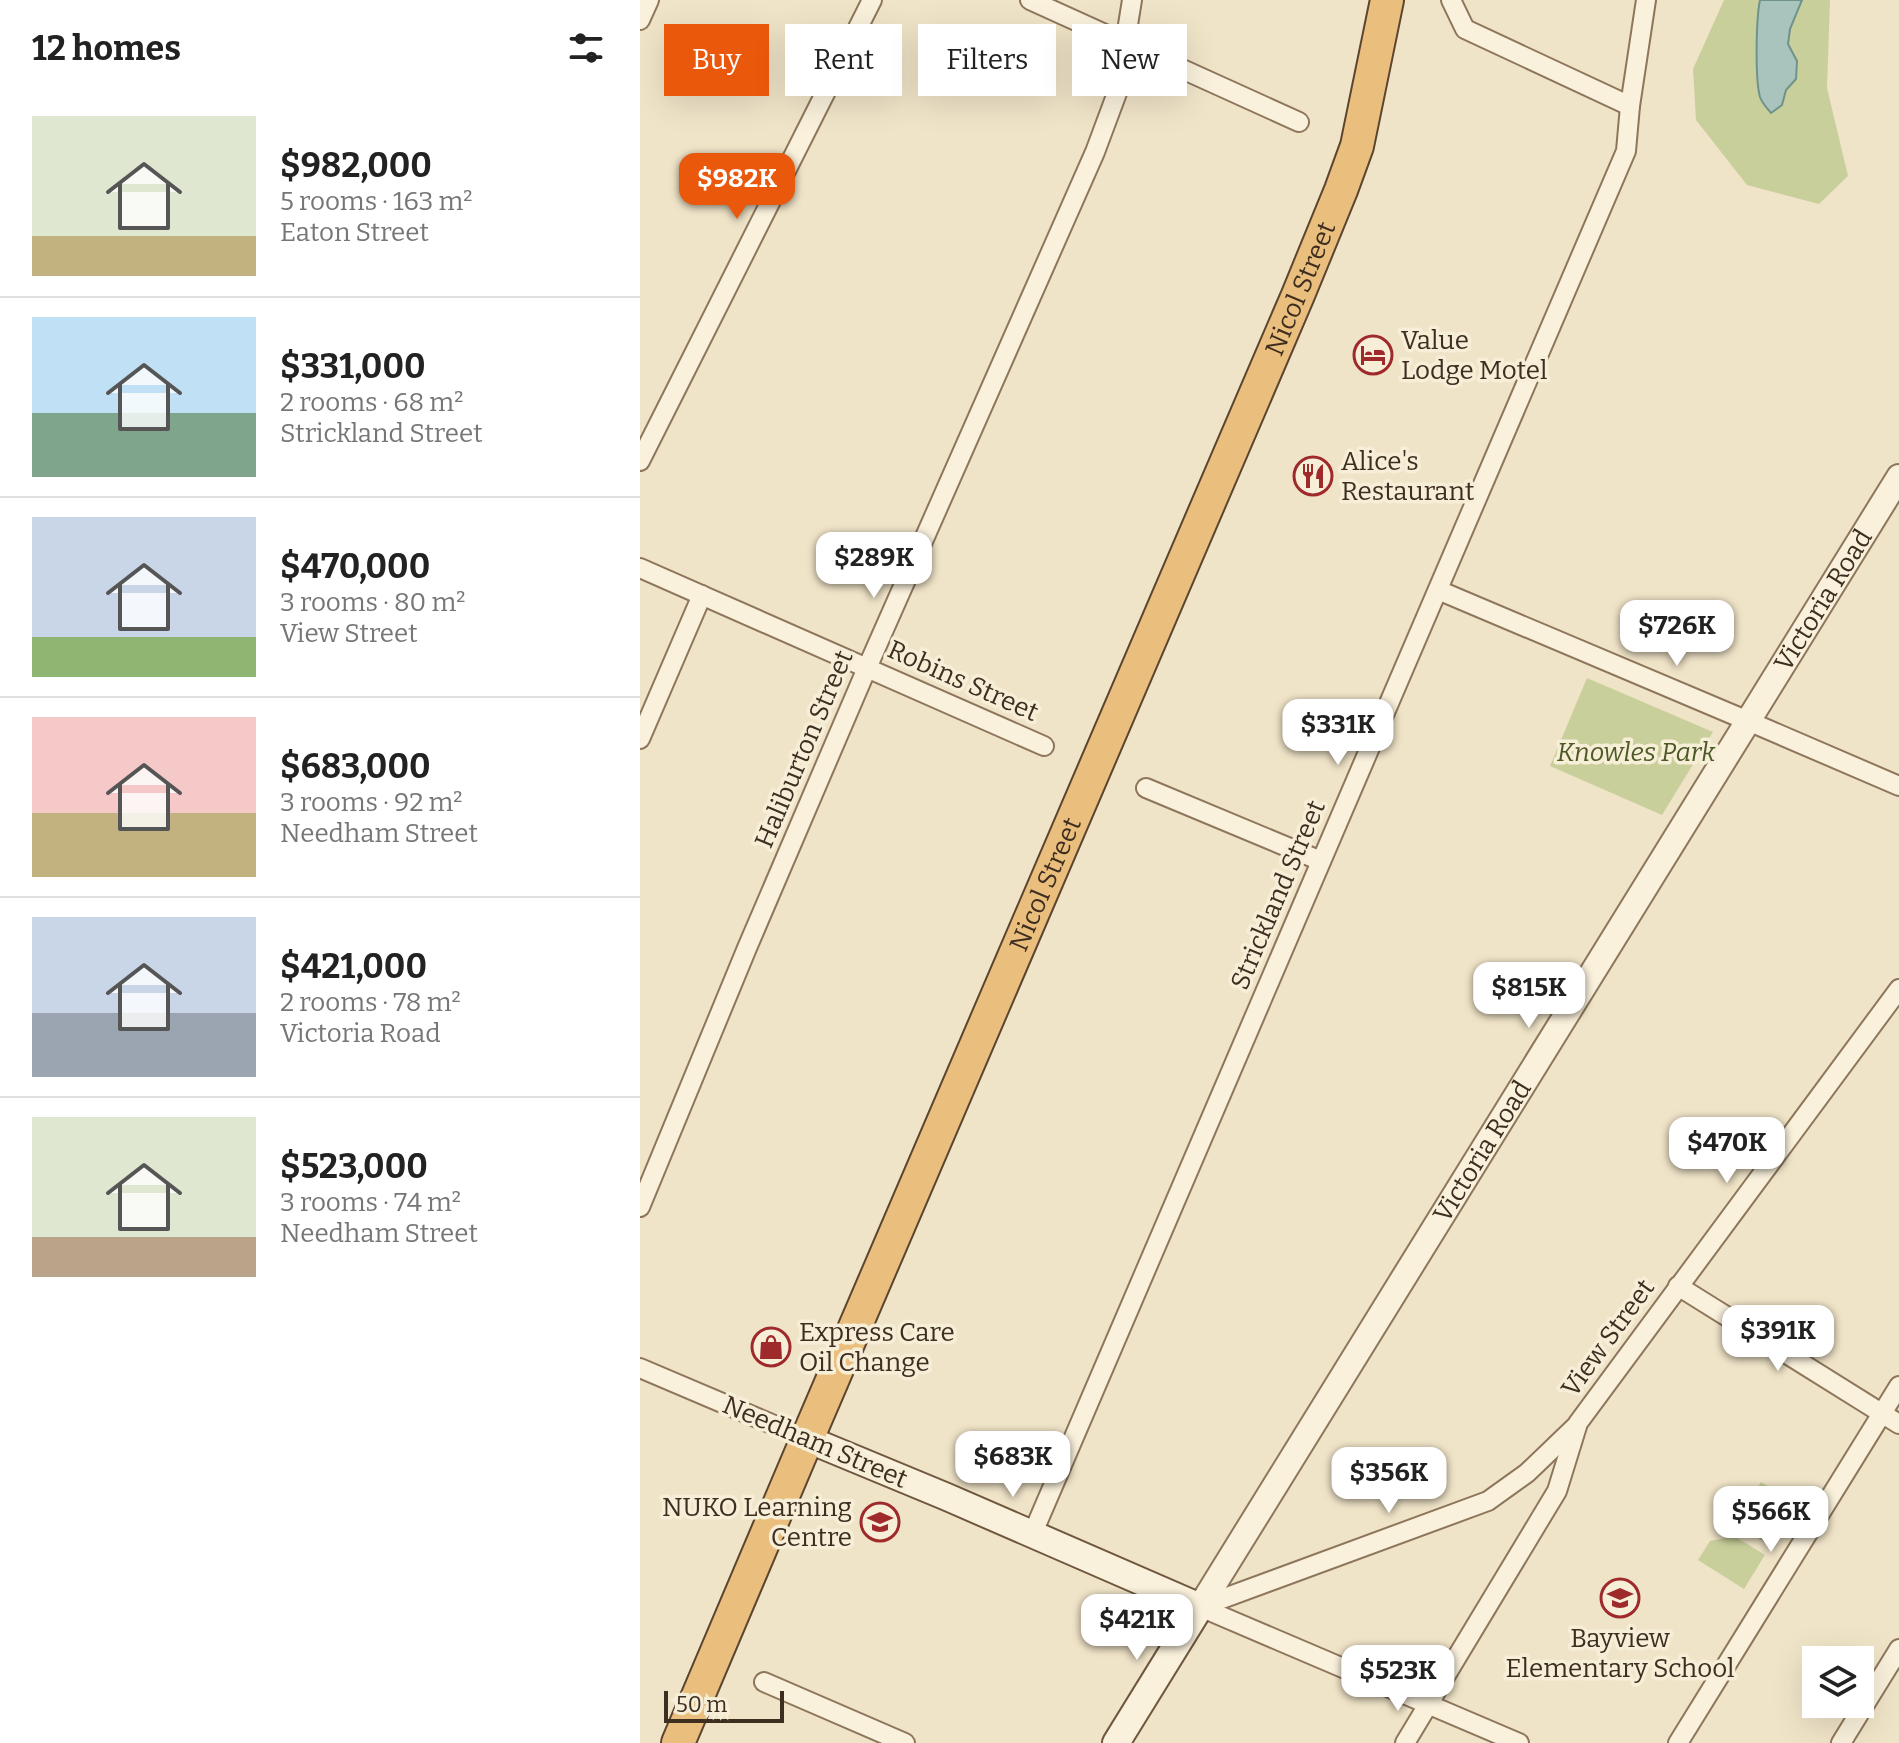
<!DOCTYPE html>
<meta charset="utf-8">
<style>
:root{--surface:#fff;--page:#f2f2f2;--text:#222;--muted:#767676;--line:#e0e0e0;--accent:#ea580c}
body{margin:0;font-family:Bitter,serif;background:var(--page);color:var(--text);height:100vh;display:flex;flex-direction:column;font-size:30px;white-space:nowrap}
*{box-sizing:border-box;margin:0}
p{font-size:26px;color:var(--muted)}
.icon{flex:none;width:44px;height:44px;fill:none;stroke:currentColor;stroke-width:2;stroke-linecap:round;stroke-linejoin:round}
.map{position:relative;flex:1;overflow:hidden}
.panel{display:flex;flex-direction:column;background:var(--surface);width:640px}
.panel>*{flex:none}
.guide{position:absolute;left:24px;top:24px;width:760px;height:72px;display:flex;gap:16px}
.tools{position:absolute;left:1162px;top:1646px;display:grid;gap:16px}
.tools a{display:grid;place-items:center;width:72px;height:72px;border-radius:0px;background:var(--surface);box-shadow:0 8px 32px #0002;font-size:40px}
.scale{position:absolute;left:24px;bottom:20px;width:120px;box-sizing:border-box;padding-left:8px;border:4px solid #3d2e20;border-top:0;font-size:22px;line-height:28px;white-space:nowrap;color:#3d2e20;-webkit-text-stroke:6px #f7eed8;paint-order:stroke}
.price{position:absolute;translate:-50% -68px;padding:0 18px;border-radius:16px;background:#fff;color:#222;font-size:26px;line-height:52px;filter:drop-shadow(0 2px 4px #0008)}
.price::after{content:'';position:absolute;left:50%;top:48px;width:24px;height:18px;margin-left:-12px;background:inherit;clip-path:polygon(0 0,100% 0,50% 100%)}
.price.selected{background:var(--accent);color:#fff}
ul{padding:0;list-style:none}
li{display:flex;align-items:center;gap:24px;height:200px;padding:0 32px}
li+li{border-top:2px solid var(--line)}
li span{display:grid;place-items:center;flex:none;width:224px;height:160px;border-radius:0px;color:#555}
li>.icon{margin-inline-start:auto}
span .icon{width:96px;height:96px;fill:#fffc;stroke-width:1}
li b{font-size:34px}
h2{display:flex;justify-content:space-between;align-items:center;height:96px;padding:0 32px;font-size:34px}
.tag{padding:0 28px;border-radius:0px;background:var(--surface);box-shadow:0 8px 32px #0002;font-size:28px;line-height:72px}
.tag.selected{background:var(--accent);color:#fff}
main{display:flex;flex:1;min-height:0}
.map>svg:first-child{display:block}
</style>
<main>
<section class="panel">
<h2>12 homes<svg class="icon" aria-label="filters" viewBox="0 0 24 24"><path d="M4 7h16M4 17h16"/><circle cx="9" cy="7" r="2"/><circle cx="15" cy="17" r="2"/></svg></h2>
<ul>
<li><span style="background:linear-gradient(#dfe7d0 75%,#c2b280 0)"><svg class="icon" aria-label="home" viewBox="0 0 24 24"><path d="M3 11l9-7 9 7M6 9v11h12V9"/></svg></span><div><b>$982,000</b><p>5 rooms · 163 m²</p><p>Eaton Street</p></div></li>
<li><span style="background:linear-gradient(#bfe0f5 60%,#7fa58c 0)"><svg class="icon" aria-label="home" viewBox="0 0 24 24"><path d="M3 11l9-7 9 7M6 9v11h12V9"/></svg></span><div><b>$331,000</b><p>2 rooms · 68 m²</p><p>Strickland Street</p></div></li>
<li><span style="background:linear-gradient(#c9d6e8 75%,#8fb573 0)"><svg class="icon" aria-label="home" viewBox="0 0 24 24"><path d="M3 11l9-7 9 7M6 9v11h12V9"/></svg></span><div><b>$470,000</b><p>3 rooms · 80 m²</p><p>View Street</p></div></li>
<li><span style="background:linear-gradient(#f6c9c9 60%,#c2b280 0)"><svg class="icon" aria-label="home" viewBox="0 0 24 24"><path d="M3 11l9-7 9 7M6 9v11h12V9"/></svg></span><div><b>$683,000</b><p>3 rooms · 92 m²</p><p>Needham Street</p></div></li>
<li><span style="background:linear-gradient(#c9d6e8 60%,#9aa5b1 0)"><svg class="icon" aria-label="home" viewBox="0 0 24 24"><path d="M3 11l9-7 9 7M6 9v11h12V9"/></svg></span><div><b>$421,000</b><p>2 rooms · 78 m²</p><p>Victoria Road</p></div></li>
<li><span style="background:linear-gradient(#dfe7d0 75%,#b9a48a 0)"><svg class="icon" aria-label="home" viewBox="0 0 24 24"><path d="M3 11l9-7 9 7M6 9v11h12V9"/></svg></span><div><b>$523,000</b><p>3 rooms · 74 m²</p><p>Needham Street</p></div></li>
</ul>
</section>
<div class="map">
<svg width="1259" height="1743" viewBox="0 0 1259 1743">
<rect width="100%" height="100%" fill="#f0e4c8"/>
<!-- green -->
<g fill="#c9cf9b">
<path d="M1084 0H1190L1187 88 1208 176 1179 204 1107 185 1056 120 1053 69Z"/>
<path d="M947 678 1073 732 1022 815 910 766Z"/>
<path d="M1121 1482 1156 1504 1130 1546 1095 1524Z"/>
<path d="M1094 1536 1125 1555 1104 1589 1058 1560 1070 1541Z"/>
</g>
<!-- water -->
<path fill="#a9c4bc" stroke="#6f938a" stroke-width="2" d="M1120 0H1162L1150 29 1148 44 1157 61 1156 79 1146 90 1142 105 1131 113C1127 108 1122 103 1120 97 1115 79 1116 19 1120 0Z"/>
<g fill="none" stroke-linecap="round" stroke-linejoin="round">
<defs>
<g id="minor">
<path d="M390 0 659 122"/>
<path d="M811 0 825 29 990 106"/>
<path d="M0 20 9 0"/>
<path d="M0 461 232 0"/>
<path d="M0 568 404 746"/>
<path d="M798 590 1108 721 1259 786"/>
<path d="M0 739 62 595"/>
<path d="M506 788 681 861"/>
<path d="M0 1207 107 948 227 668 455 152 477 93 492 0"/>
<path d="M1038 1286 1259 1424"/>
<path d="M0 1368 167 1439"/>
<path d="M392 1535 986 151 990 106 1006 0"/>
<path d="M560 1607 848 1501 887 1473 935 1427"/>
<path d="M560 1607 879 1743"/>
<path d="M124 1682 265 1743"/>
<path d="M765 1743 917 1491 938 1423 1259 989"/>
<path d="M1038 1743 1259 1386"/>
<path d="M1201 1743 1259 1649"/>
</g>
<g id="tertiary">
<path id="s1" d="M560 1607 1259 477"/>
</g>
<path id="secondary" d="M167 1439 307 1497 560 1607 476 1743"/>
<g id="trunk">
<path id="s2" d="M38 1743 167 1439 658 295 701 190 717 146 747 0"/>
</g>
</defs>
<!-- minor casing -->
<use href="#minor" stroke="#8d765c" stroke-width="22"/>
<!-- tertiary casing -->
<use href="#tertiary" stroke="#8d765c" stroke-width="28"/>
<!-- secondary casing -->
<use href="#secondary" stroke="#6f573f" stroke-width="30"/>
<!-- trunk casing -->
<use href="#trunk" stroke="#5b4430" stroke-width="36"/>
<!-- minor -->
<use href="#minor" stroke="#faf1dc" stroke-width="18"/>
<!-- tertiary -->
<use href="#tertiary" stroke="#faf1dc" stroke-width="24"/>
<!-- secondary -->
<use href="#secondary" stroke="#faf1dc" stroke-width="26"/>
<!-- trunk -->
<use href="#trunk" stroke="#eabe7c" stroke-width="32"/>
</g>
<!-- icons -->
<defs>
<symbol id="hotel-ring" viewBox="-11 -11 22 22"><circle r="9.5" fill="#f7eed8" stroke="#9e2a2b" stroke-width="1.5"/><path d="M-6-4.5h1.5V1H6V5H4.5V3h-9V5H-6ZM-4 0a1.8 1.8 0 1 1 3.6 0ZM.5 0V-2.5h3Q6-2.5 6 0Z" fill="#9e2a2b"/></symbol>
<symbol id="restaurant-ring" viewBox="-11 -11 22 22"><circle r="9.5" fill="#f7eed8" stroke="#9e2a2b" stroke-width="1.5"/><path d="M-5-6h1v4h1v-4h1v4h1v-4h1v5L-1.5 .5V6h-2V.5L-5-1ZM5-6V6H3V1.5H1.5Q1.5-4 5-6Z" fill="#9e2a2b"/></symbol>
<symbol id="shop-ring" viewBox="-11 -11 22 22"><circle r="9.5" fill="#f7eed8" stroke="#9e2a2b" stroke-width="1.5"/><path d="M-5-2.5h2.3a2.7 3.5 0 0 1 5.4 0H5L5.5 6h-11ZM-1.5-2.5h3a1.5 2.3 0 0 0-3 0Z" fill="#9e2a2b"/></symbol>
<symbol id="school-ring" viewBox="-11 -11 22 22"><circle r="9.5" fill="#f7eed8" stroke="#9e2a2b" stroke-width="1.5"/><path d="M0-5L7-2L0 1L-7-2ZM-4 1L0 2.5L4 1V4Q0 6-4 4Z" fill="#9e2a2b"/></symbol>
</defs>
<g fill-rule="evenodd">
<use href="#hotel-ring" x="711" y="333" width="44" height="44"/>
<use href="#restaurant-ring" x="651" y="454" width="44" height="44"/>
<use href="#shop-ring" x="109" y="1325" width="44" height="44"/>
<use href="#school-ring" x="218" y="1500" width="44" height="44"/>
<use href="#school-ring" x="958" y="1576" width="44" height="44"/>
</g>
<g text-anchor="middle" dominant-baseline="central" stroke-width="7" stroke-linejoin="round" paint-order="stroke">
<!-- street labels -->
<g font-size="26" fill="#3d2e20" stroke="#f7eed8">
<text stroke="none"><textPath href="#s2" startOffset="1582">Nicol Street</textPath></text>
<text stroke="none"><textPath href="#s1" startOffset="1184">Victoria Road</textPath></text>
<text transform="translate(323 681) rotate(24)">Robins Street</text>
<text transform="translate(164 749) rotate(-67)">Haliburton Street</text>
<text stroke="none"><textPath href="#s2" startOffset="934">Nicol Street</textPath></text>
<text transform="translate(638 895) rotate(-67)">Strickland Street</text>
<text stroke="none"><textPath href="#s1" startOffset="536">Victoria Road</textPath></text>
<text transform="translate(968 1338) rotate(-54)">View Street</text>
<text transform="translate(175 1442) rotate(23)">Needham Street</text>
</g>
<!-- poi labels -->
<g font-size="26" fill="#3d2e20" stroke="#f7eed8" text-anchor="start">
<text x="761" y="340">Value<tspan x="761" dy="30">Lodge Motel</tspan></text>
<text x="701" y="461">Alice's<tspan x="701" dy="30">Restaurant</tspan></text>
<text x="159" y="1332">Express Care<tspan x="159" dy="30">Oil Change</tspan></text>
<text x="212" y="1507" text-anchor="end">NUKO Learning<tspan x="212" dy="30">Centre</tspan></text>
<text x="980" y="1638" text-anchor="middle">Bayview<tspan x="980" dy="30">Elementary School</tspan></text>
</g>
<!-- park labels -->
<g font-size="26" font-style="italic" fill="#4d5a26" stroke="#f7eed8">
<text x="996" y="752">Knowles Park</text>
</g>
</g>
</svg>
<div class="tools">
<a><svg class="icon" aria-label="layers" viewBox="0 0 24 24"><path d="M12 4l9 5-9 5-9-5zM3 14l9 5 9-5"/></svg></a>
</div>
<div class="scale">50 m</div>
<b class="price selected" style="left:97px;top:221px">$982K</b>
<b class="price" style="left:234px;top:600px">$289K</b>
<b class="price" style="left:1037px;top:668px">$726K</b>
<b class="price" style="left:698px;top:767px">$331K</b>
<b class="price" style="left:889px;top:1030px">$815K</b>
<b class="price" style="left:1087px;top:1185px">$470K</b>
<b class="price" style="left:1138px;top:1373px">$391K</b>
<b class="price" style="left:373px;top:1499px">$683K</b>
<b class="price" style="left:749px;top:1515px">$356K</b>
<b class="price" style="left:1131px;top:1554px">$566K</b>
<b class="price" style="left:497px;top:1662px">$421K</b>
<b class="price" style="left:758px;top:1713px">$523K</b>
<div class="guide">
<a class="tag selected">Buy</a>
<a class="tag">Rent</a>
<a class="tag">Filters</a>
<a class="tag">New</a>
</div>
</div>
</main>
